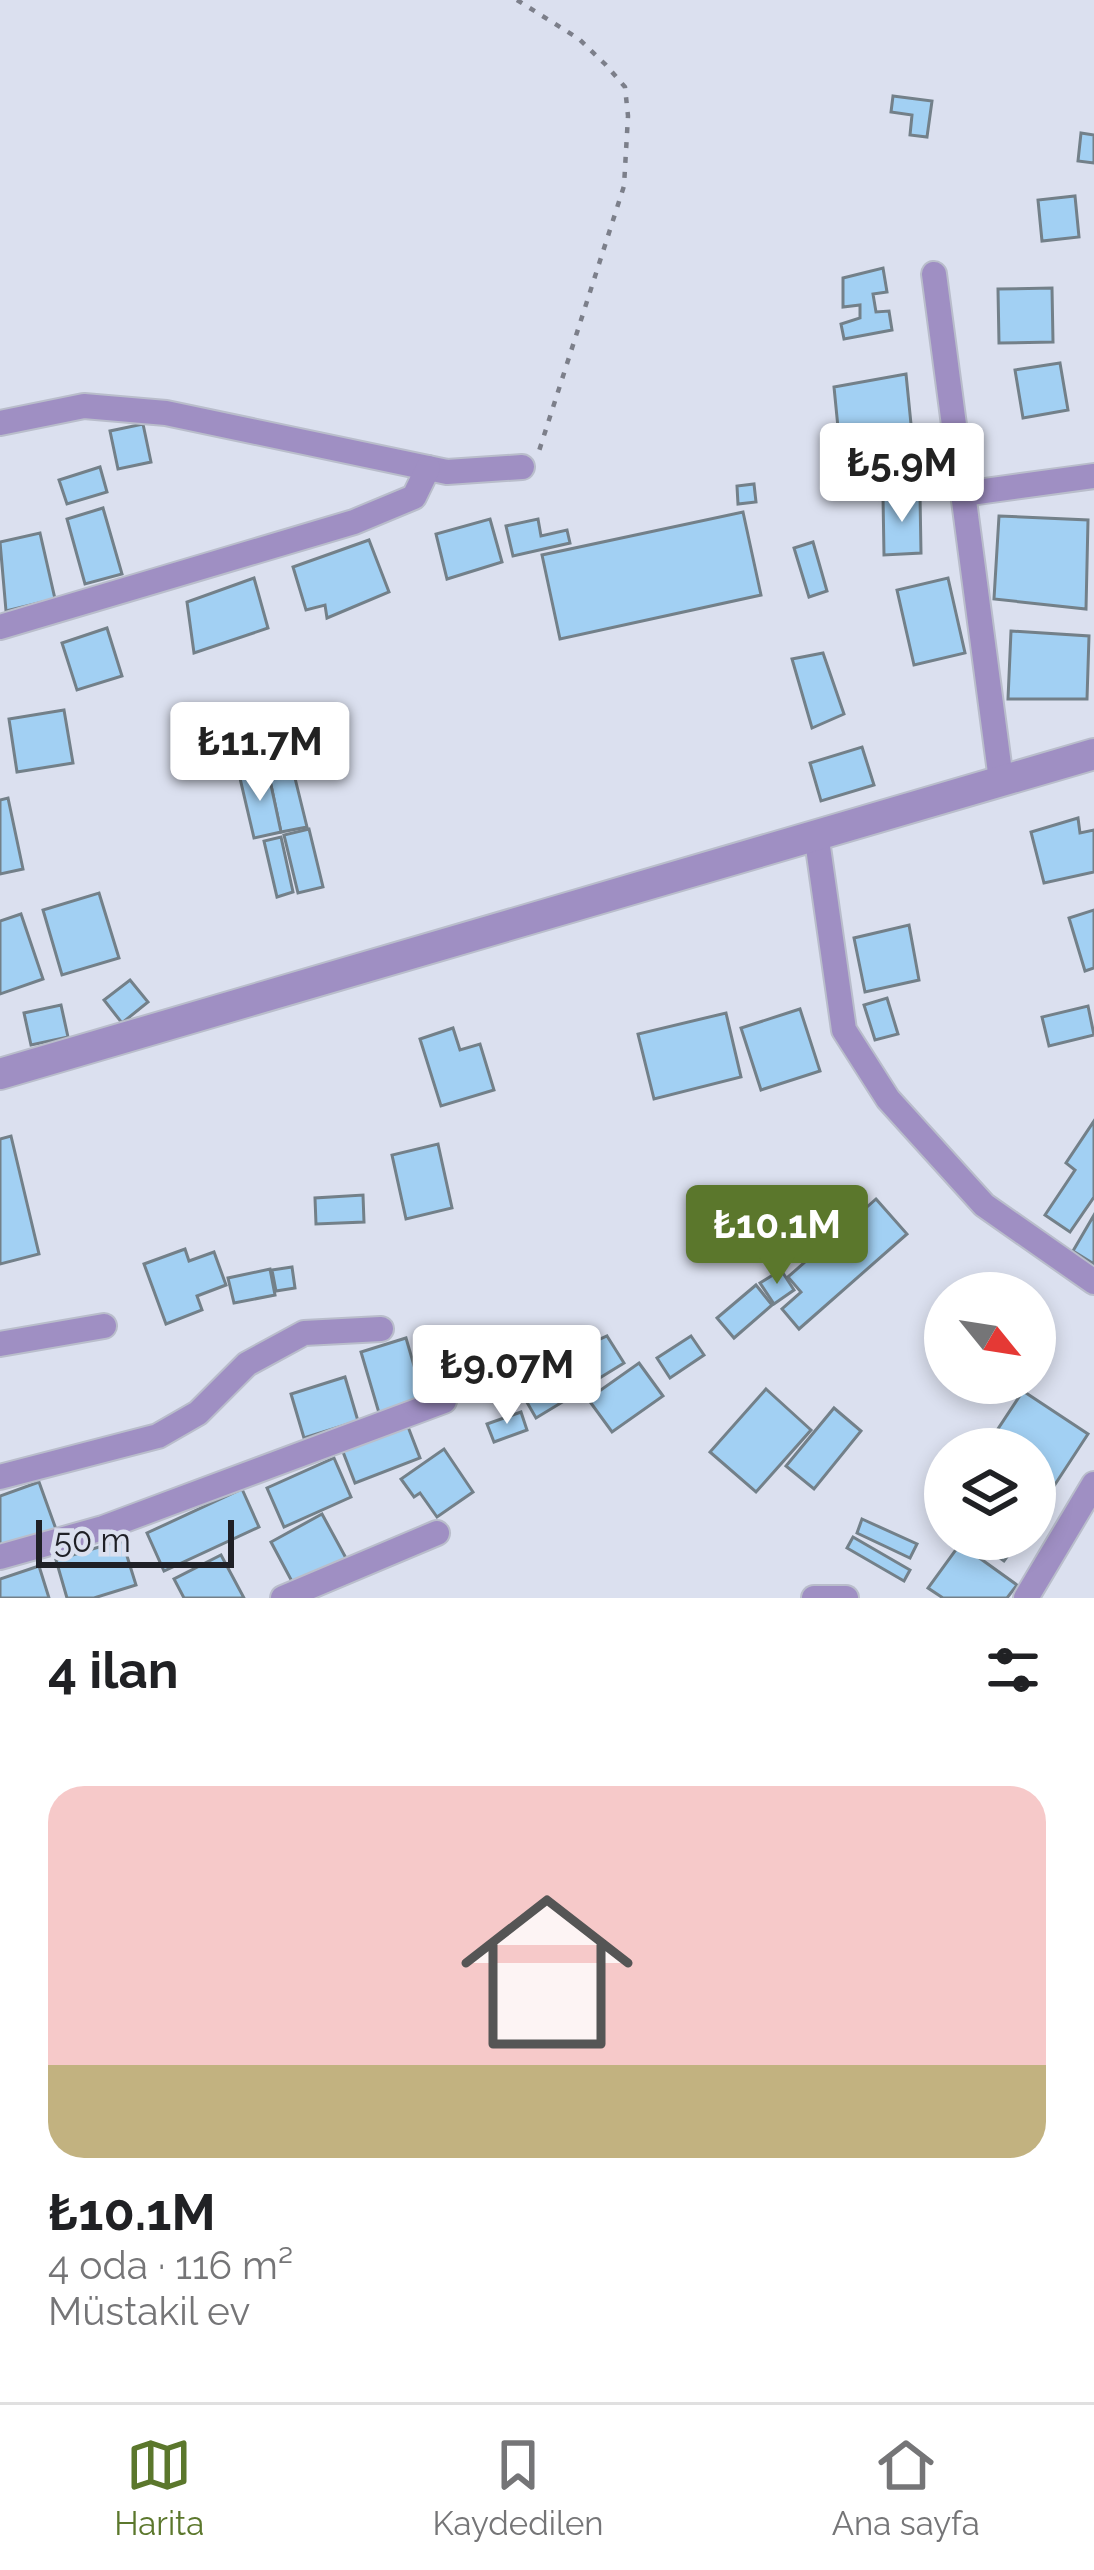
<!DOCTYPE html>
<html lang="tr">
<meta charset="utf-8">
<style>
:root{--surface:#fff;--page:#f2f2f2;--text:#202124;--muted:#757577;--line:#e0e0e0;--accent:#5b772c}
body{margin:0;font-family:Raleway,sans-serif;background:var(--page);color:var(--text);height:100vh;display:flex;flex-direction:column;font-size:45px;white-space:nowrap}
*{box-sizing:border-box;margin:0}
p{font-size:39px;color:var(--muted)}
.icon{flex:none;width:66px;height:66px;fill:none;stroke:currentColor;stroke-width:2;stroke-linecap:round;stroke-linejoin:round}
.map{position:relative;height:1598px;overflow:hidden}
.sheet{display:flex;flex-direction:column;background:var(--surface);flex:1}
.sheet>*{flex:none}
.needle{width:78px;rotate:120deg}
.tools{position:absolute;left:924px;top:1272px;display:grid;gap:24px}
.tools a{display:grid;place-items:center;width:132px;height:132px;border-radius:50%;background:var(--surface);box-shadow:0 6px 18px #0003;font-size:60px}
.scale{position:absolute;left:36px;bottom:30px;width:198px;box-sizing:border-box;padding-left:12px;border:6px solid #1f2026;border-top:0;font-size:33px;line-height:42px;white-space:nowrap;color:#1f2026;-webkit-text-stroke:9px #dbe0ef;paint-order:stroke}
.price{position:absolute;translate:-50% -102px;padding:0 27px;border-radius:12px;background:#fff;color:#222;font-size:39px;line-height:78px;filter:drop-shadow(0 3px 6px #0008)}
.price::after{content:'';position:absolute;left:50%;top:72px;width:36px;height:27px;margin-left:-18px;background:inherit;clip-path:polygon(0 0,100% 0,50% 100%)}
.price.current{background:var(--accent);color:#fff}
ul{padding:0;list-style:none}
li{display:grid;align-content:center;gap:24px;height:636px;padding:0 48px}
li+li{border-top:3px solid var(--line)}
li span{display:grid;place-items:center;height:372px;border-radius:36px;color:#555}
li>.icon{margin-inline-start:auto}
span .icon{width:216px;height:216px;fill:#fffc;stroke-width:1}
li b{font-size:51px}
h2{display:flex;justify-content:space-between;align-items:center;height:144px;padding:0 48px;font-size:51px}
.tab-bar{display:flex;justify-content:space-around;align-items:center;height:168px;border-top:3px solid var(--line);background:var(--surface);font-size:33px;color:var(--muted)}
.tab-bar a{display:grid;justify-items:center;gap:6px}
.tab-bar .current{color:var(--accent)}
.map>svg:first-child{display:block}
</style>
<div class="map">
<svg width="1094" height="1598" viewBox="0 0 1094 1598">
<rect width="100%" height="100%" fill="#dbe0ef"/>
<!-- building -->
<g fill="#a2d0f3" stroke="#738089" stroke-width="3">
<path d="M893 96 932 101 927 137 910 135 912 115 891 112Z"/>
<path d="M1081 133 1094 135V163L1078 161Z"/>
<path d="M1075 196 1079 237 1042 241 1038 200Z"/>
<path d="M883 268 887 292 873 294 876 312 889 311 892 330 844 339 841 324 860 318V305L843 307V278Z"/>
<path d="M1052 288 1053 342 999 343 998 289Z"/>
<path d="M1060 363 1068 410 1023 418 1015 370Z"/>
<path d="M906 374 912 434 840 448 834 387Z"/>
<path d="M143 424 151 462 118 469 110 431Z"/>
<path d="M100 467 107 492 67 504 59 480Z"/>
<path d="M754 484 756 502 738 504 737 486Z"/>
<path d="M920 495 921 553 884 555 883 496Z"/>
<path d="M103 508 122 574 85 584 67 519Z"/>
<path d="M743 512 761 595 560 639 542 555Z"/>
<path d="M999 516 1088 520 1086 609 994 599Z"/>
<path d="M490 519 502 562 447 579 436 534Z"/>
<path d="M538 519 541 536 567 530 570 543 513 556 506 526Z"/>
<path d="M40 533 55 599 6 611 0 542Z"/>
<path d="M369 540 389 592 327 618 325 605 306 610 293 567Z"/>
<path d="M813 542 827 591 809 597 794 548Z"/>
<path d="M254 578 268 628 194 653 187 602Z"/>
<path d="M948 578 965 653 914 665 897 590Z"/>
<path d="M107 628 122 676 77 690 62 643Z"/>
<path d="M1011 631 1089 636 1087 699H1008Z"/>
<path d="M823 653 844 714 812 728 792 659Z"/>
<path d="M64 710 73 763 17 772 9 719Z"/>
<path d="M862 747 874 785 821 801 810 763Z"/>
<path d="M292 766 307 827 281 832 268 771Z"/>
<path d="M268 771 281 832 254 838 239 774Z"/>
<path d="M8 798 23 869 0 874V800Z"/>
<path d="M1078 818 1080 833 1094 830V872L1044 883 1031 832Z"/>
<path d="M309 829 323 887 298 893 284 835Z"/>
<path d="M281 837 293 892 277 897 264 841Z"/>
<path d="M99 893 119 958 62 975 43 910Z"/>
<path d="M1094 910V968L1085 971 1069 918Z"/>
<path d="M21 914 43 979 0 994V921Z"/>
<path d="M909 925 919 980 865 992 854 938Z"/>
<path d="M130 980 148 1002 122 1023 104 1000Z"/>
<path d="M887 998 898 1034 875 1040 864 1005Z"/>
<path d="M61 1005 68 1037 31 1045 24 1013Z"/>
<path d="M1088 1006 1094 1035 1049 1046 1042 1017Z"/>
<path d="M800 1009 820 1071 761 1090 741 1028Z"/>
<path d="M726 1013 741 1077 654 1099 638 1034Z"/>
<path d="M453 1028 460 1050 480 1044 494 1090 441 1106 420 1039Z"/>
<path d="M1094 1121V1197L1070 1232 1045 1215 1075 1170 1066 1163Z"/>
<path d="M11 1136 39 1254 0 1264V1139Z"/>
<path d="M438 1144 452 1208 406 1219 392 1155Z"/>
<path d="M363 1195 364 1222 316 1224 315 1198Z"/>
<path d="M876 1199 907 1234 799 1329 782 1309 801 1292 788 1277Z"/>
<path d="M1094 1215V1264L1073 1251Z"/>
<path d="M185 1249 189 1261 214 1252 226 1285 197 1296 202 1310 166 1324 144 1264Z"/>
<path d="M292 1267 295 1288 276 1291 272 1270Z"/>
<path d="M270 1269 275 1295 234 1303 228 1278Z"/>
<path d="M781 1270 794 1290 774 1304 760 1283Z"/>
<path d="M756 1285 772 1305 734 1338 717 1318Z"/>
<path d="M607 1336 624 1363 572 1395 552 1361Z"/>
<path d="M691 1336 704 1355 670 1378 657 1358Z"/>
<path d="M406 1338 424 1400 379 1413 361 1352Z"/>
<path d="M547 1359 569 1398 536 1418 513 1378Z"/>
<path d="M639 1363 663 1396 612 1432 588 1399Z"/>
<path d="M345 1377 358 1421 304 1438 291 1394Z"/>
<path d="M513 1378 523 1395 512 1403 498 1384Z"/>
<path d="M766 1389 811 1430 756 1492 710 1452Z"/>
<path d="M1023 1391 1088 1434 1054 1486 1035 1474V1449H997L988 1444Z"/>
<path d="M834 1408 861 1431 814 1489 786 1466Z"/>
<path d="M521 1412 527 1430 494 1442 487 1424Z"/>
<path d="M405 1419 420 1458 355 1483 340 1444Z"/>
<path d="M444 1449 473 1492 437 1517 420 1493 414 1497 401 1479Z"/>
<path d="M334 1458 351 1497 284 1527 267 1488Z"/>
<path d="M39 1482 57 1532 0 1553V1496Z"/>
<path d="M242 1489 259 1527 164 1571 147 1533Z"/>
<path d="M322 1514 347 1560 296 1589 271 1542Z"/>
<path d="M862 1519 917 1544 910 1558 857 1533Z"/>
<path d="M853 1537 910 1570 904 1581 847 1548Z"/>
<path d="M973 1539H1020L1004 1561Z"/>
<path d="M122 1540 136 1585 94 1598H67L56 1560Z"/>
<path d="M960 1544 1017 1585 1007 1598H943L928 1588Z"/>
<path d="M221 1555 244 1598H184L174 1579Z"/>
<path d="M39 1566 49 1598H0V1579Z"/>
</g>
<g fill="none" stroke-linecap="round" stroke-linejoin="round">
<defs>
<g id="minor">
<path d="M934 274 1001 780"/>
<path d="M0 423 84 406 166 413 447 472 522 467"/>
<path d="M963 494 1094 476"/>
<path d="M0 627 354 522 414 497 428 468"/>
<path d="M816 833 844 1030 888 1099 984 1205 1094 1282"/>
<path d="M0 1344 104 1326"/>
<path d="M0 1477 158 1436 198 1413 247 1364 304 1333 381 1329"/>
<path d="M0 1557 103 1528 444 1401"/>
<path d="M283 1598 437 1533"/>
<path d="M814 1598H846"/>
<path d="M1026 1598 1094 1484"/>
</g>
<path id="tertiary" d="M0 1074 1094 754"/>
</defs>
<!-- minor casing -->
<use href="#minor" stroke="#b9bdcb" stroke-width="28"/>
<!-- tertiary casing -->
<use href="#tertiary" stroke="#b9bdcb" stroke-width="34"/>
<!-- path -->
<path stroke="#7c7f8a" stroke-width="4.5" stroke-dasharray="6 9" stroke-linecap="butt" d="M517 0 579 39 605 64 625 87 628 116 624 186 539 451"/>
<!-- minor -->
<use href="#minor" stroke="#9f8fc3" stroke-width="24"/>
<!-- tertiary -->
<use href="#tertiary" stroke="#9f8fc3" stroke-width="30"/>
</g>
</svg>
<div class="tools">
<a><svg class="needle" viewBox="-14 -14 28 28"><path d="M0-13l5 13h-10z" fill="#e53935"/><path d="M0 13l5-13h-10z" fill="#757577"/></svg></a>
<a><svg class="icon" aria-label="layers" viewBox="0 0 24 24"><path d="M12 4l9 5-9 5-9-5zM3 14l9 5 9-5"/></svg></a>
</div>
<div class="scale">50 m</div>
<b class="price" style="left:902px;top:525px">₺5.9M</b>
<b class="price" style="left:260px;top:804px">₺11.7M</b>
<b class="price current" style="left:777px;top:1287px">₺10.1M</b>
<b class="price" style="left:507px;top:1427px">₺9.07M</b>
</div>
<section class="sheet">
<h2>4 ilan<svg class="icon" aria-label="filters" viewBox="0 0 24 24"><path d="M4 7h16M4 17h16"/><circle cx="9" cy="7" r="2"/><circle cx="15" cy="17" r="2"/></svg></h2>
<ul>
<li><span style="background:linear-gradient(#f6c9c9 75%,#c2b280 0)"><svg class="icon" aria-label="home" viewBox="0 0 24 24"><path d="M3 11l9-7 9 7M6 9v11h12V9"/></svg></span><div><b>₺10.1M</b><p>4 oda · 116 m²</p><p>Müstakil ev</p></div></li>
</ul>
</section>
<nav class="tab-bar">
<a class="current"><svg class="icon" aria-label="map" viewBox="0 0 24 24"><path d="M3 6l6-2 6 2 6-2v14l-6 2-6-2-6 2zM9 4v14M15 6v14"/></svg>Harita</a>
<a><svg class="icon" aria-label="saved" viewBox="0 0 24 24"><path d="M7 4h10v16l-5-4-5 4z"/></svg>Kaydedilen</a>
<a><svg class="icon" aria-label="home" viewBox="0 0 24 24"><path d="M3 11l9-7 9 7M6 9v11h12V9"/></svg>Ana sayfa</a>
</nav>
